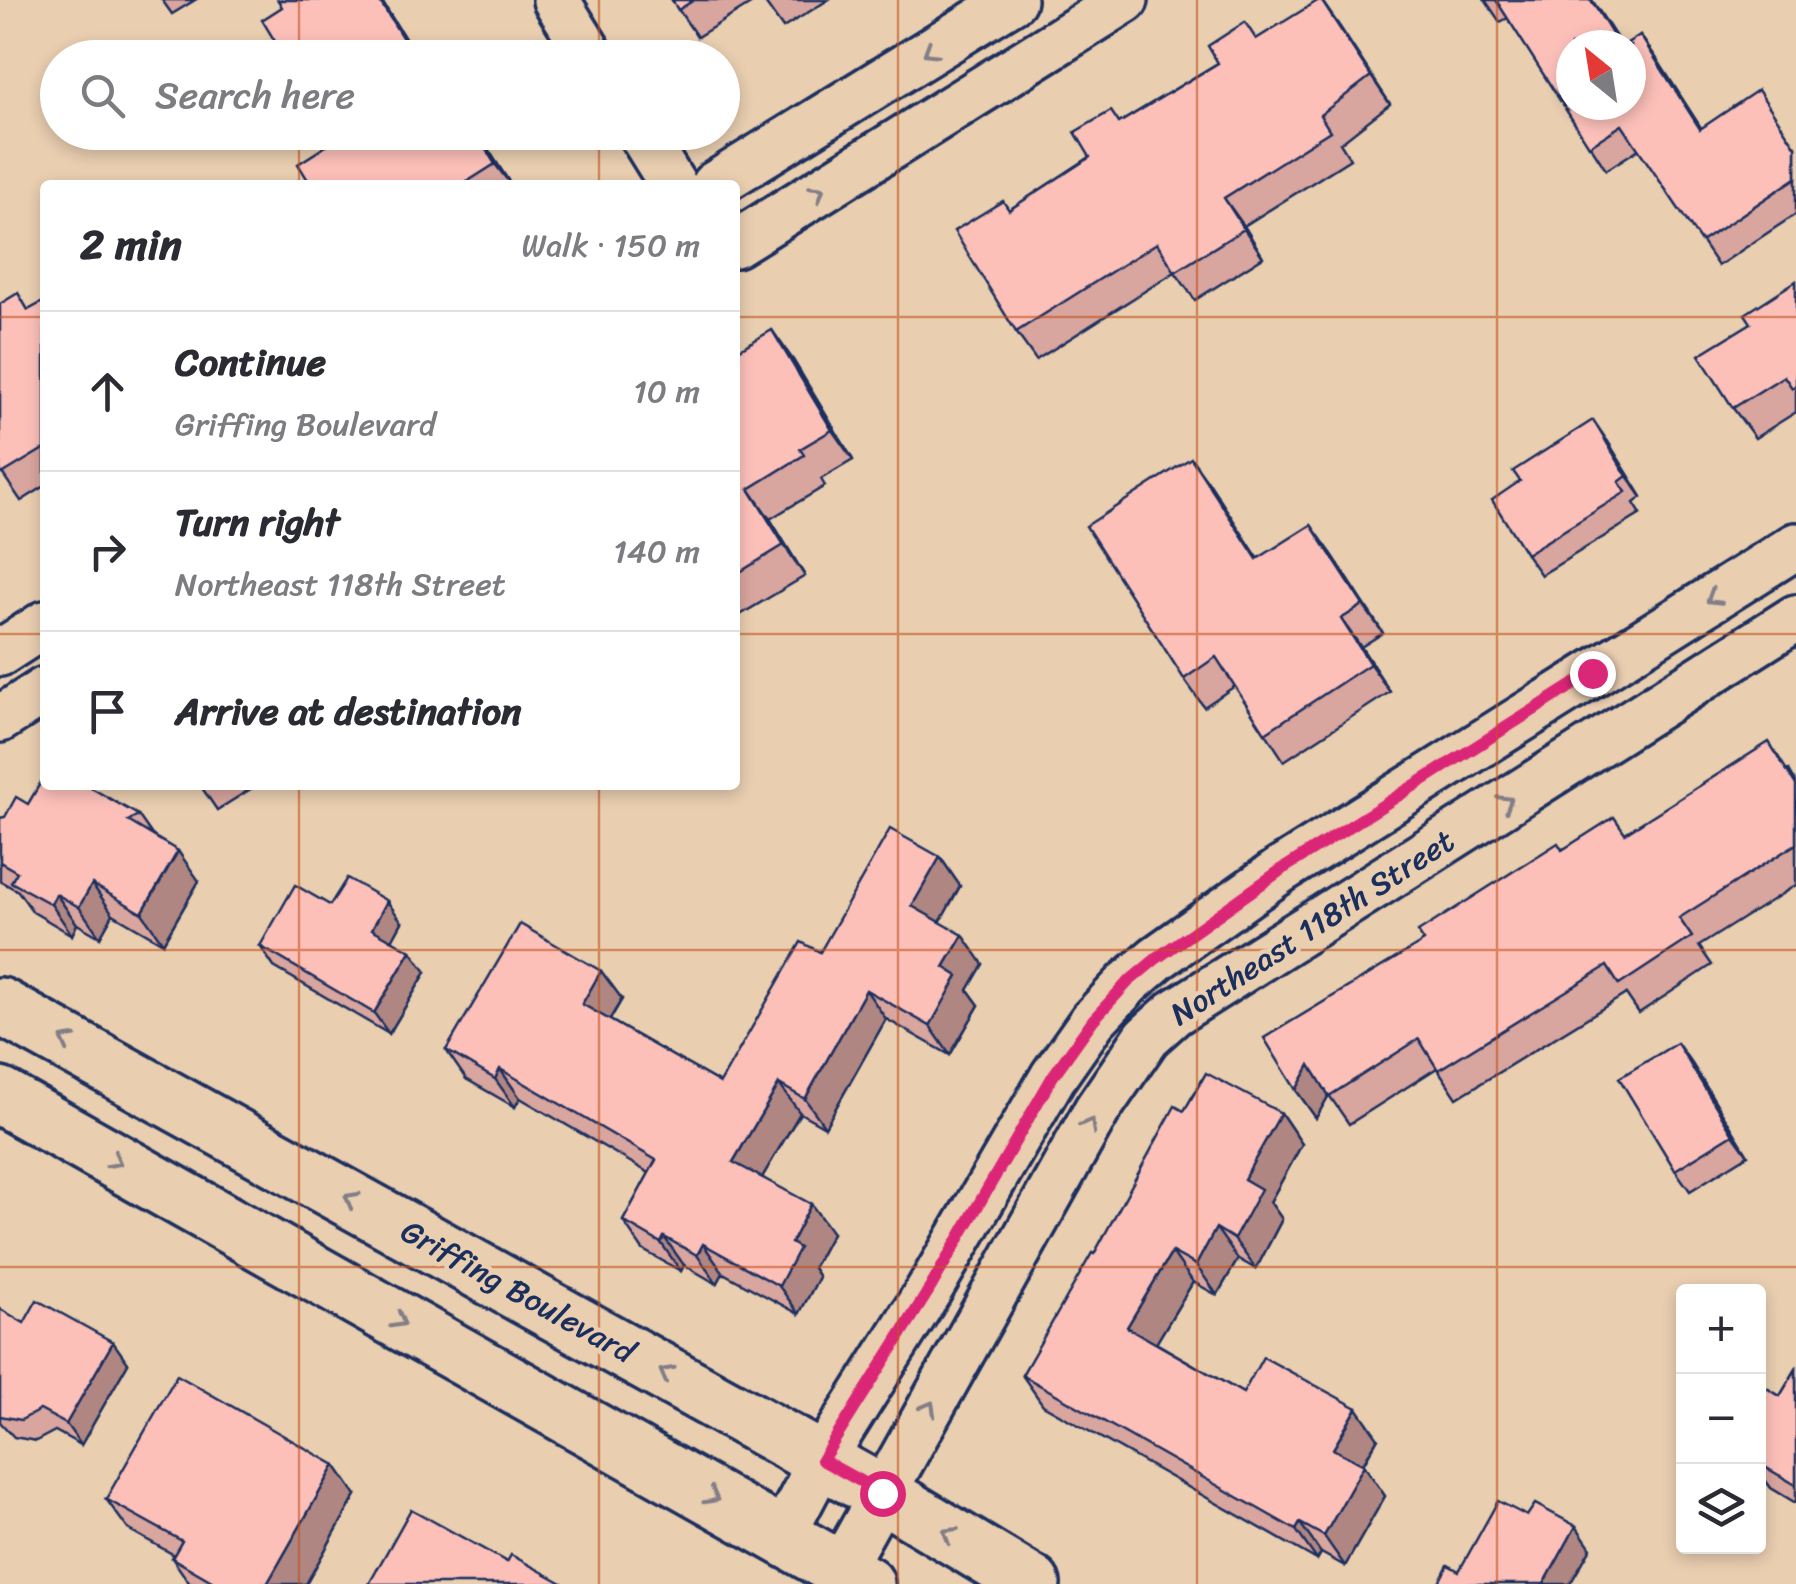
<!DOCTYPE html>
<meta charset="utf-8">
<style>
body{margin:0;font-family:Sriracha,sans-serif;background:#f2f2f3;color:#2b2b33}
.controls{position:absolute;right:30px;bottom:30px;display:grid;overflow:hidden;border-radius:10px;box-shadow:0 5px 15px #0003}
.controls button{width:90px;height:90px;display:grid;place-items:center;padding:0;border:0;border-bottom:2px solid #e1e1e2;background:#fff;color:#2b2b33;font:50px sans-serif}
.compass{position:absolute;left:1556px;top:30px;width:90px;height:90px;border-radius:50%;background:#fff;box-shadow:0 5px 15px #0003;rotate:330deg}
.stop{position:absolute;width:30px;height:30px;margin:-22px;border:8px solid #db2777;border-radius:50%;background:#fff}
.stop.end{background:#db2777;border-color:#fff;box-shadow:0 2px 10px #0008}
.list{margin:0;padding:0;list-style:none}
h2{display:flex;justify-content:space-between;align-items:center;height:130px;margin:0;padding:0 40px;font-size:42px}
h2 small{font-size:32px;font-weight:400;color:#7c7c81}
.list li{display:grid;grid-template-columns:65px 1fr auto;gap:30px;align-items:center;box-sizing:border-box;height:160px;padding:0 40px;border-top:2px solid #e1e1e2}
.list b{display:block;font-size:38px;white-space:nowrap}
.list p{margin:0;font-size:32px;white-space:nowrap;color:#7c7c81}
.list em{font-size:32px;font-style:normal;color:#7c7c81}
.icon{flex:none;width:55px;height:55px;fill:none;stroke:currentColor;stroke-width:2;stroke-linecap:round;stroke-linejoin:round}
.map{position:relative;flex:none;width:1796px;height:1584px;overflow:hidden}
.search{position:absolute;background:#fff;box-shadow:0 5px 15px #0003;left:40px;top:40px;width:700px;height:110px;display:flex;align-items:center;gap:25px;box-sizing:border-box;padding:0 35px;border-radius:55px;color:#7c7c81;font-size:38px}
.panel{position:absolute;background:#fff;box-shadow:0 5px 15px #0003;left:40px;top:180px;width:700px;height:610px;border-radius:10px}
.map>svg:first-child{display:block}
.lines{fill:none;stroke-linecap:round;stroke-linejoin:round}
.minor-casing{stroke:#1b2f5e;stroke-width:52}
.tertiary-casing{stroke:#1b2f5e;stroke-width:62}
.minor{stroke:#e9ceb0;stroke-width:45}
.tertiary{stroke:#e9ceb0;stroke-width:55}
.wall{fill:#d9a59f;stroke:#1b2f5e;stroke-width:2.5}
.shaded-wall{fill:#b08682;stroke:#1b2f5e;stroke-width:2.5}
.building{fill:#fcc0b9;stroke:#1b2f5e;stroke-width:2.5}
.oneway{stroke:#827e87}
.route{stroke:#db2777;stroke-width:12}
.grid{fill:none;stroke:#bf511c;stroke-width:2.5;stroke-opacity:0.55}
.labels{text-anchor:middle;stroke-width:9;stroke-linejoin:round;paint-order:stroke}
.street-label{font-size:32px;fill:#1b2f5e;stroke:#e9ceb0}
</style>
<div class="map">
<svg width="1796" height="1584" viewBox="0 0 1796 1584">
<rect width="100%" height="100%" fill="#e9ceb0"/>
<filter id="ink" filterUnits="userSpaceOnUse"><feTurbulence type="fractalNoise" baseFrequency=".01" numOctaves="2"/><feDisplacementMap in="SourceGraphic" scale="20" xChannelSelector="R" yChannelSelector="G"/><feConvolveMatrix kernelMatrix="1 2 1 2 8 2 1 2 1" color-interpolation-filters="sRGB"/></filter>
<g filter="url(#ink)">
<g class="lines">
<!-- minor casing -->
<g class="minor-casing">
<g id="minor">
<path d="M556,0L592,58"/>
<path d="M640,132L673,185"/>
<path d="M714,185L1013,0"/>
<path d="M735,244L1125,0"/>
<path d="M0,653L45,624"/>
<path d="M0,719L45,690"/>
<path d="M782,1536L822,1460L929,1290L1053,1077L1093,1020L1128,983L1157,958L1281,870L1796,546"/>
<path d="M840,1570L1097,1110L1147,1037L1174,1013L1796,618"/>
</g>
</g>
<!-- tertiary casing -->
<g class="tertiary-casing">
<g id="tertiary">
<path d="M0,1006L881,1493L1032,1584"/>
<path d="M0,1096L866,1584"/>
</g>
</g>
<!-- minor -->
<use href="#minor" class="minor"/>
<!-- tertiary -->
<use href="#tertiary" class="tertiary"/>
</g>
<!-- wall -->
<g class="wall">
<path d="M162,0H195L172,14Z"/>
<path d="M278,0H381L417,58H285L282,7Z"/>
<path d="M672,0H757L697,37Z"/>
<path d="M763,0H828L783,28Z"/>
<path d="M1321,0L1390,104L1340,143L1350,159L1244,226L1263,257L1195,300L1175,272L1036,360L1016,332L1009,210L1090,157L1119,123Z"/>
<path d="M1485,0H1592L1621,45H1571V105L1640,35L1701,128L1796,146V214L1718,266L1639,149L1606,170L1508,18L1500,22Z"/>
<path d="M348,132H477L511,185H311Z"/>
<path d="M1796,281V412L1755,438L1733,408Z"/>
<path d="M45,301V486L21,501L0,470L29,310Z"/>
<path d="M735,352L793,360L853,460L821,479L825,486L770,519L805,576L735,618Z"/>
<path d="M1608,442L1642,497L1634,503L1641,514L1541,575L1526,554Z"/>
<path d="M1211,486L1258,559L1331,553L1383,633L1361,647L1390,692L1284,761L1235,686L1204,707L1184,679Z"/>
<path d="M1789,770L1796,782V885L1699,946L1712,965L1639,1013L1626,994L1457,1098L1437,1068L1349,1124L1329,1095L1316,1118L1296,1090L1424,941L1562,849L1625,833Z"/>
<path d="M200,785H257L217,810Z"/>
<path d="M28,804L138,815L152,835L199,881L163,943L113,914L100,937L77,924L72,935L33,912L18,891L0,881V818L5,817Z"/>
<path d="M940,857L960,886L940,922L983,964L968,990L979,1005L950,1055L886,1019L825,1127L800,1113L762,1177L832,1233L813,1268L819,1277L799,1314L723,1273L717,1284L684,1265L681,1271L643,1250L623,1221L649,1173L520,1098L515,1107L466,1079L446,1050L601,971L622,999L610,1020L720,1083L820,952Z"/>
<path d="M330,905L402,922L392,940L426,972L389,1034L274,967L260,946Z"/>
<path d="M1692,1064L1748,1155L1690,1191L1675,1170Z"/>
<path d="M1184,1111L1281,1113L1302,1144L1270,1202L1282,1219L1256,1269L1238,1259L1217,1295L1193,1282L1156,1343L1243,1393L1378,1438L1363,1465L1385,1496L1345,1566L1321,1553L1317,1560L1043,1405L1022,1375L1094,1254Z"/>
<path d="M0,1309L24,1323L128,1363L81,1445L55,1431L36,1441L14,1437L0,1422Z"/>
<path d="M1796,1369V1503L1771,1488L1758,1470V1383L1780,1396Z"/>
<path d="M356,1495L306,1584H190L172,1558L174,1555L128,1529L106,1499Z"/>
</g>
<!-- shaded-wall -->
<g class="shaded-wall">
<path d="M379,0H381L417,58H415Z"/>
<path d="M1321,0L1340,27L1390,104L1371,76Z"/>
<path d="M1591,0H1592L1621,45H1619Z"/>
<path d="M1640,35L1657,59L1717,153L1700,129Z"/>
<path d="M475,132H477L511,185L495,164Z"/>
<path d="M1224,198L1244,226L1263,257L1244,229Z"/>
<path d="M772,330L793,360L853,460L832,430Z"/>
<path d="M1593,420L1608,442L1642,497L1627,476Z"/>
<path d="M1191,458L1211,486L1277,587L1257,559Z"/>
<path d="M749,489L770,519L805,576L784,545Z"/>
<path d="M1311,525L1331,553L1383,633L1363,605Z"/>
<path d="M1341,619L1361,647L1390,692L1370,664Z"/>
<path d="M178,851L199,881L163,943L142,913Z"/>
<path d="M940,857L960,886L933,935L912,906Z"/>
<path d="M92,884L113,914L100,937L79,907Z"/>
<path d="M56,894L77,924L72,935L51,904Z"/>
<path d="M387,901L402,922L387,950L372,929Z"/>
<path d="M963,935L983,964L968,990L979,1005L950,1055L930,1026L944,967Z"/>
<path d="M411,951L426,972L389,1034L374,1013Z"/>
<path d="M601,971L622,999L602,1032L582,1004Z"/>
<path d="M866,990L886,1019L825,1127L805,1099Z"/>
<path d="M1677,1043L1692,1064L1748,1155L1733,1134Z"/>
<path d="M1310,1065L1330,1093L1316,1118L1296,1090Z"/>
<path d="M500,1069L520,1098L515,1107L495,1079Z"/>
<path d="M779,1084L800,1113L754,1191L733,1162Z"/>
<path d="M1281,1113L1302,1144L1270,1202L1282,1219L1256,1269L1234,1239L1244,1179Z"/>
<path d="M811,1204L832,1233L813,1268L819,1277L799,1314L779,1286L791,1243Z"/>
<path d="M1216,1228L1238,1259L1217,1295L1196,1265Z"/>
<path d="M664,1237L684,1265L681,1271L661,1243Z"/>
<path d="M703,1244L723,1273L717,1284L697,1255Z"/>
<path d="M1172,1252L1193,1282L1148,1357L1127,1327Z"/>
<path d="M113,1342L128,1363L81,1445L66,1424Z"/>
<path d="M1357,1408L1378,1438L1354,1479L1333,1449Z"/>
<path d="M335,1465L356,1495L306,1584H267Z"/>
<path d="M1364,1465L1385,1496L1345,1566L1324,1536Z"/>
<path d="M1300,1523L1321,1553L1317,1560L1296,1530Z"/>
<path d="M1576,1526L1591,1548L1570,1584H1544Z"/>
</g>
<!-- building -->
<g class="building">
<path d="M278,0H379L415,58H315L310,50L298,58H285L262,20L282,7Z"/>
<path d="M672,0H694L678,10Z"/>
<path d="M1319,0H1321L1371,76L1320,115L1330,131L1224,198L1244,229L1175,272L1157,243L1016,332L954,231L1003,201L1009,210L1090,157L1075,132L1111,111L1119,123L1218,63L1208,46L1245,22L1256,39Z"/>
<path d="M1496,0H1591L1619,45H1571V105H1631V45H1624L1640,35L1700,129L1758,90L1796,147V178L1701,242L1622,125L1589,146Z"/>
<path d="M348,132H475L495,164L462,185H311L298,164Z"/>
<path d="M1796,281V385L1792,388L1784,376L1733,408L1699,355L1751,323L1745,314Z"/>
<path d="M18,293L28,310L45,301V448L2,474L0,470V304Z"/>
<path d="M772,330L832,430L800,449L804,455L749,489L784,545L735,575V352Z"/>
<path d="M1593,420L1627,476L1619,482L1626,492L1526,554L1492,500L1520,481L1513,471Z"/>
<path d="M1191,458L1257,559L1311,525L1363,605L1341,619L1370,664L1265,733L1216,657L1184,679L1086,526Z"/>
<path d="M1769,742L1796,785V844L1679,918L1692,937L1619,985L1607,966L1438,1070L1419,1039L1329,1096L1310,1065L1296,1090L1264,1038L1424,941L1418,932L1558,843L1562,850L1614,817L1625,833Z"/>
<path d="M45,775V785H86L138,815L128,821L178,851L142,913L92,884L79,907L56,894L51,904L11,882L17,872L0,862V818L5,817L16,797L28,804Z"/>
<path d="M890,829L940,857L912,906L963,935L944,967L958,976L930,1026L866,990L805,1099L779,1084L733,1162L811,1204L791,1243L799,1248L779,1286L703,1244L697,1255L664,1237L661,1243L623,1221L656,1160L500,1069L495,1079L446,1050L520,924L601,971L582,1004L720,1083L801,942L820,952Z"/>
<path d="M347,878L387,901L372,929L411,951L374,1013L260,946L295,885L330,905Z"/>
<path d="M1677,1043L1733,1134L1675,1170L1619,1078Z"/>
<path d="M1206,1073L1281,1113L1244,1179L1261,1189L1234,1239L1216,1228L1196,1265L1172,1252L1127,1327L1243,1393L1263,1357L1357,1408L1333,1449L1364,1465L1324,1536L1300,1523L1296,1530L1022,1375L1092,1253L1094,1254L1175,1106L1184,1111Z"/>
<path d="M37,1300L113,1342L66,1424L40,1410L21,1420L0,1416V1309L24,1323Z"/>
<path d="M1796,1369V1485L1758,1463V1383L1780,1396Z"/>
<path d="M177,1375L335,1465L267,1584H217L172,1558L182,1541L106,1499Z"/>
<path d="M1498,1501L1527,1516L1535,1504L1576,1526L1544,1584H1438L1448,1565L1459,1571Z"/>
<path d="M411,1509L507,1562L511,1555L564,1584H369Z"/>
</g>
<!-- one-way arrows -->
<defs><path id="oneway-chevron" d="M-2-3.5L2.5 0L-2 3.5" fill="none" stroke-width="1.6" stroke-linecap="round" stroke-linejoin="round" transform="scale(2.5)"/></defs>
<g class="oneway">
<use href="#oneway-chevron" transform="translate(930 51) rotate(148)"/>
<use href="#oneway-chevron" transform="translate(818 192) rotate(-32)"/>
<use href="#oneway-chevron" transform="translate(1713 598) rotate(148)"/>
<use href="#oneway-chevron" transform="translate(1506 802) rotate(-32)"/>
<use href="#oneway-chevron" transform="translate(67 1041) rotate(-152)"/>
<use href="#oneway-chevron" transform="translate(1089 1125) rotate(-61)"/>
<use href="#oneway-chevron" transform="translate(115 1161) rotate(29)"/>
<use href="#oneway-chevron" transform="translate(351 1199) rotate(-151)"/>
<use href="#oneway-chevron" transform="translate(399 1321) rotate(29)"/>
<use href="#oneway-chevron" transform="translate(666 1373) rotate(-151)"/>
<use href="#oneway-chevron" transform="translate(929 1408) rotate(-61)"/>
<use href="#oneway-chevron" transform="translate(712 1497) rotate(29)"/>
<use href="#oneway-chevron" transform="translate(949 1534) rotate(-149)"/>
</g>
</g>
<g class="lines" filter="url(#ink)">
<!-- route -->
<path class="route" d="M882,1493L822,1460L929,1290L1053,1076L1093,1020L1128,982L1157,958L1281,870L1592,673"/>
</g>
<!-- grid -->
<path class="grid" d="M299,0V58M599,0V58M898,0V1584M1197,0V1584M1497,0V1584M299,132V185M599,132V185M0,317H45M735,317H1796M0,634H45M735,634H1796M299,785V1584M599,785V1584M0,950H1796M0,1267H1796"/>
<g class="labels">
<!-- street labels -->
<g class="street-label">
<text transform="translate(1312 927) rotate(-33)" y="11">Northeast 118th Street</text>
<text transform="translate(518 1291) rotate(29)" y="11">Griffing Boulevard</text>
</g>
</g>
</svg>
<div class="controls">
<button>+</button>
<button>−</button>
<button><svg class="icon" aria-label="layers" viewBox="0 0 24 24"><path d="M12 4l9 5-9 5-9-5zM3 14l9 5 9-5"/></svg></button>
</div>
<svg class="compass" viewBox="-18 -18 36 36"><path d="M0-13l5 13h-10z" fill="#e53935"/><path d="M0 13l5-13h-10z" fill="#7c7c81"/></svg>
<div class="stop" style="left:882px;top:1493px"></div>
<div class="stop end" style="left:1592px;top:673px"></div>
<div class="search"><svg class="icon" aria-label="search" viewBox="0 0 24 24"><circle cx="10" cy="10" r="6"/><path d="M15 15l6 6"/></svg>Search here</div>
<section class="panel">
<h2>2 min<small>Walk · 150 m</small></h2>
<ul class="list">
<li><svg class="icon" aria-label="ahead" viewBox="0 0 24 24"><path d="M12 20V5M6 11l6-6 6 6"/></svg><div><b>Continue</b><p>Griffing Boulevard</p></div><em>10 m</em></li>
<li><svg class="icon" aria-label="right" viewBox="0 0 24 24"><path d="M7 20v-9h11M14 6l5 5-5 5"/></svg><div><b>Turn right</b><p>Northeast 118th Street</p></div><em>140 m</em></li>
<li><svg class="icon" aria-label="arrive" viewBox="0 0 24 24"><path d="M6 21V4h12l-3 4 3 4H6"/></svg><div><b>Arrive at destination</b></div></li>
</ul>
</section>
</div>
